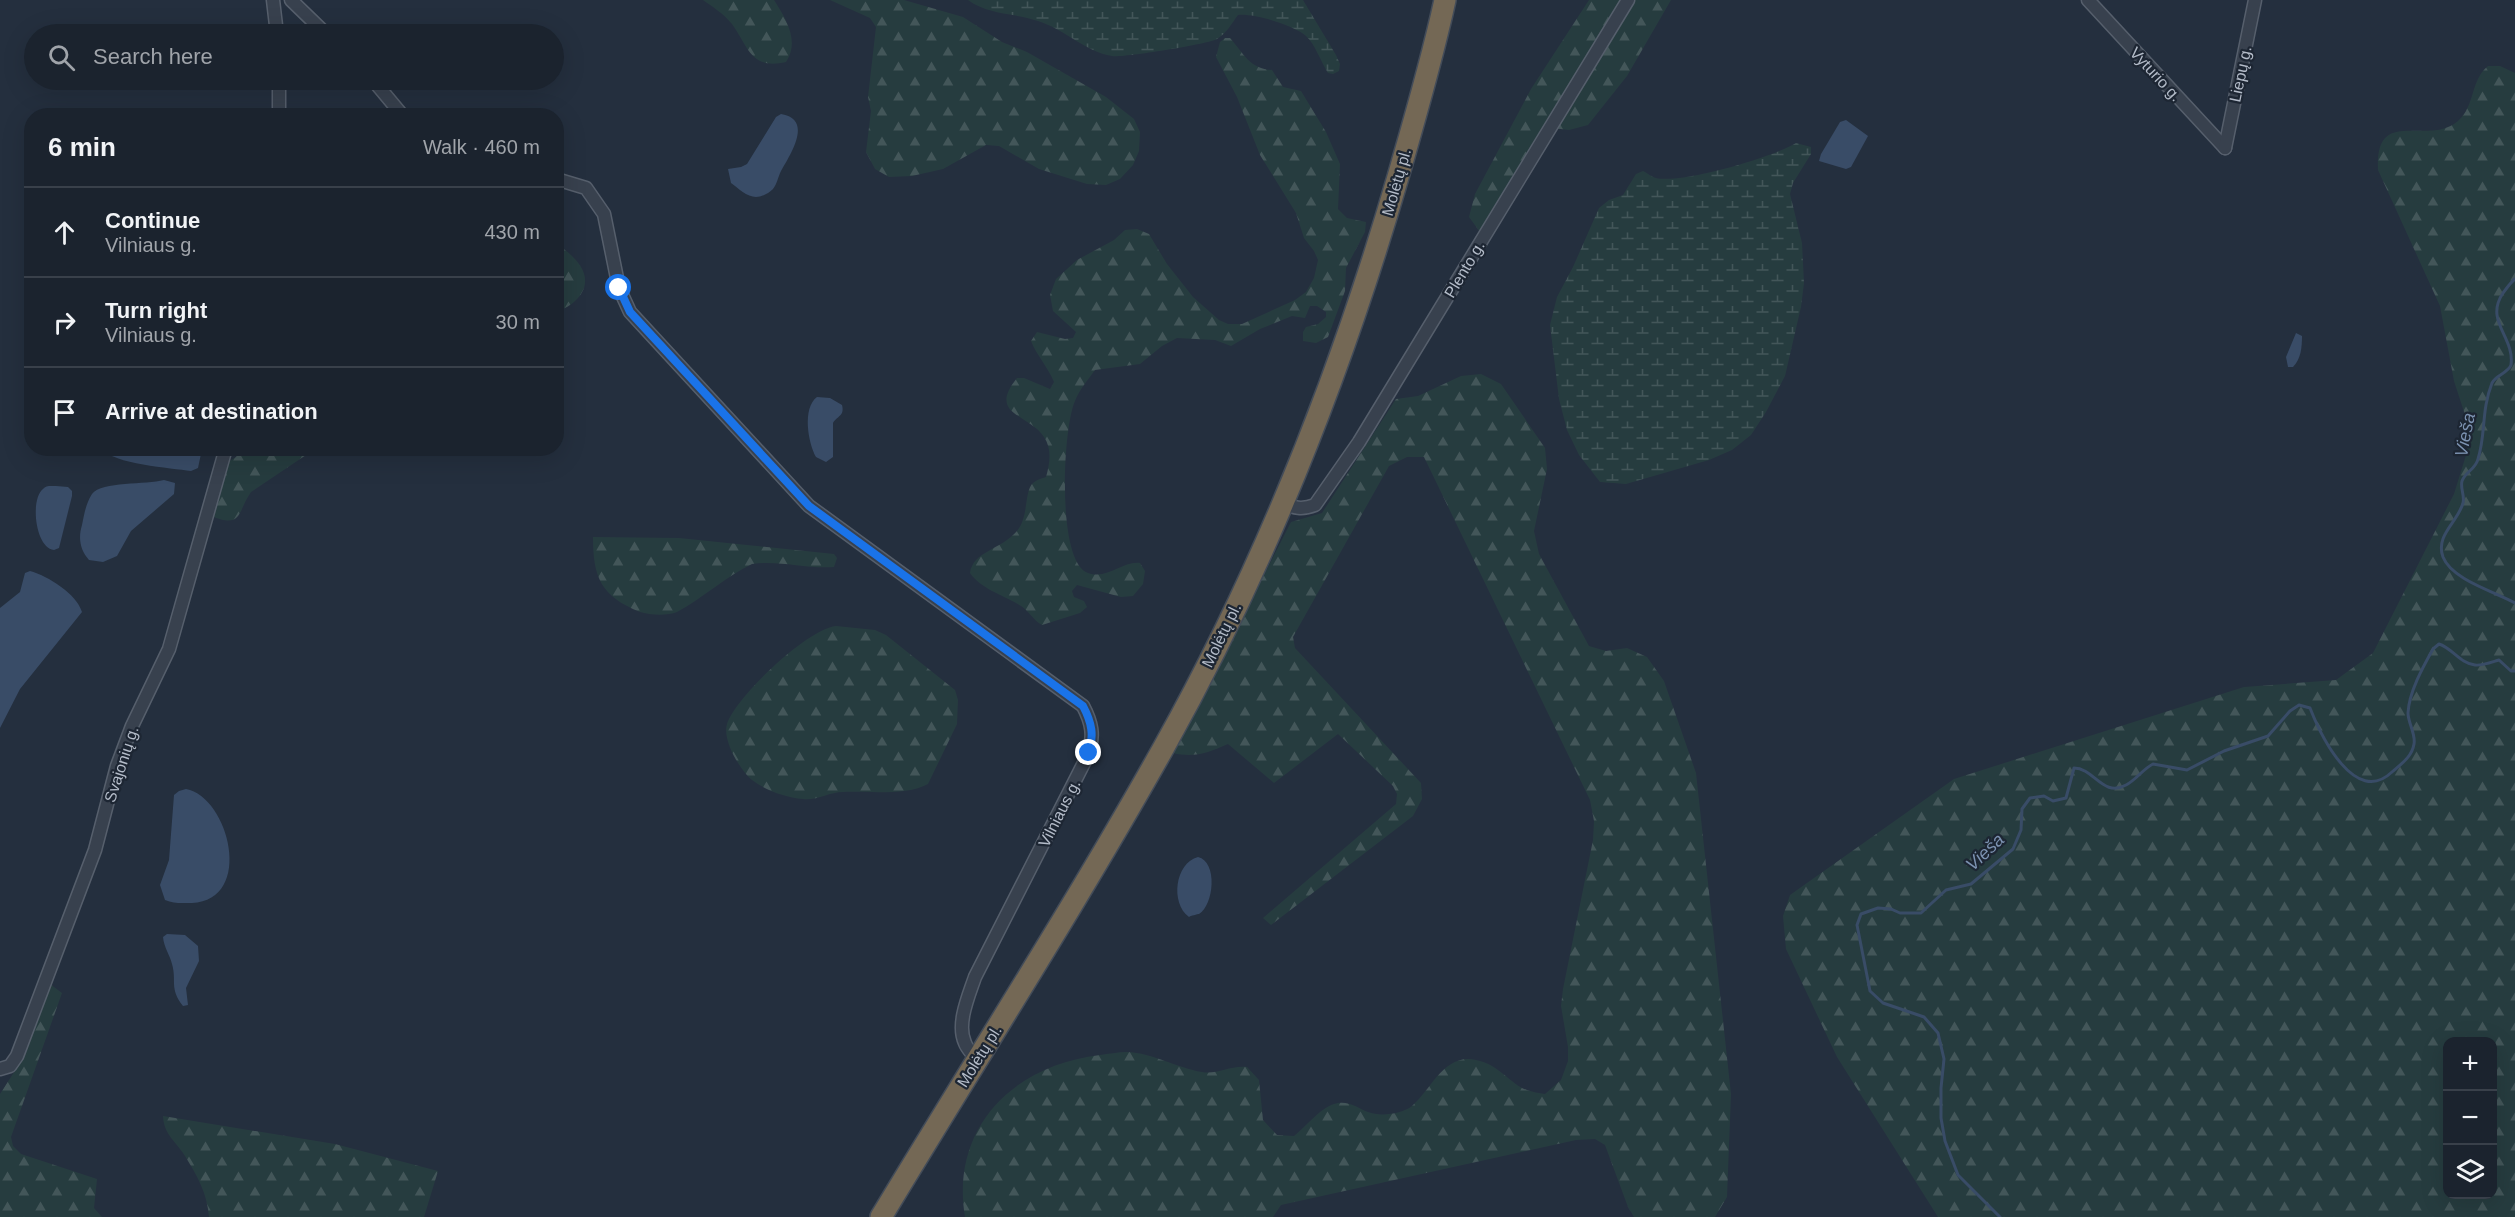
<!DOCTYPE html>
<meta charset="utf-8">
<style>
body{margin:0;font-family:Helvetica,sans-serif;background:#242b36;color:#f1f3f6}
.controls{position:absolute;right:18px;bottom:18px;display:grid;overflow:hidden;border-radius:12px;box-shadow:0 6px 24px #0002}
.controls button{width:54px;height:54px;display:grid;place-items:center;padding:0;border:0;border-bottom:2px solid #39404a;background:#1b232e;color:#f1f3f6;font:30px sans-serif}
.stop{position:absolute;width:18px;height:18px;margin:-14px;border:4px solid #1a73e8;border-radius:50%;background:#fff}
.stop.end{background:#1a73e8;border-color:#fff;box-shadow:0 2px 6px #0008}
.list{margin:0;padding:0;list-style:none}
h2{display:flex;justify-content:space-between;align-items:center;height:78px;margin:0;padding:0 24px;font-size:26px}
h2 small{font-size:20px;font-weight:400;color:#a0a4aa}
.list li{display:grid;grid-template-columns:39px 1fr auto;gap:18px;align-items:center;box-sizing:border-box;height:90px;padding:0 24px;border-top:2px solid #39404a}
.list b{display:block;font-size:22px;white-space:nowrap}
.list p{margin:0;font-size:20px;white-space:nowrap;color:#a0a4aa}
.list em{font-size:20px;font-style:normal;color:#a0a4aa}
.icon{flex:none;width:33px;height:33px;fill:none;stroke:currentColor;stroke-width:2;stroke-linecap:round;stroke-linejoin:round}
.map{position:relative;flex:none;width:2515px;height:1217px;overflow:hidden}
.search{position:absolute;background:#1b232e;box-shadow:0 6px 24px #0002;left:24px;top:24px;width:540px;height:66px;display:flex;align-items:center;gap:15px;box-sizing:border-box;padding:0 21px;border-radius:33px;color:#a0a4aa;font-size:22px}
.panel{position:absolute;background:#1b232e;box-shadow:0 6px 24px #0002;left:24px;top:108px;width:540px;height:348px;border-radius:24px}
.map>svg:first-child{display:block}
.forest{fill:url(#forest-firs);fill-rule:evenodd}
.wetland{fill:url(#wetland-marsh)}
.water{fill:#394c67}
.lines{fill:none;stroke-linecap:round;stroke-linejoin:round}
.stream{stroke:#394c67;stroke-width:3}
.street-casing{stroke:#565f6c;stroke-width:15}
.highway-casing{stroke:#434c59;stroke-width:24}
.street{stroke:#38414e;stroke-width:12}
.highway{stroke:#746855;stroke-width:21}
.route{stroke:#1a73e8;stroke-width:8}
.labels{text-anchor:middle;stroke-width:4.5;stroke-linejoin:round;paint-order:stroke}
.street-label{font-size:16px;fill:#b4bcc9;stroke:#1d2633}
.water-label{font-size:18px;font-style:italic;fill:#7c92b1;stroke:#1d2633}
</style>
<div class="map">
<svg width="2515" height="1217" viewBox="0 0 2515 1217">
<defs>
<pattern id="forest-firs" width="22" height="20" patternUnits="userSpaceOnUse" patternTransform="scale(1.5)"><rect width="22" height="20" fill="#263c3f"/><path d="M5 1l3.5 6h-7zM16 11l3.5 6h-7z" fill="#435659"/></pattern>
<pattern id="wetland-marsh" width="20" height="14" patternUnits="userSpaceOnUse" patternTransform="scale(1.5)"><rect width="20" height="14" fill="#263c3f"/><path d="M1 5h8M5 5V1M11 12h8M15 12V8" fill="none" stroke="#435659"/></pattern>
</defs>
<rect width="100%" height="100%" fill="#242f3e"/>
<!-- forest -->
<g class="forest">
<path d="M703,0H774C786,19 800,41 786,62C751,70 749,48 732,24C724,14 713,7 703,0Z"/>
<path d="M830,0H904L963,17L1002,42L1027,52L1106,97L1134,119L1140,132L1139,151L1133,165L1120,179L1106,185L1087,184L1039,169L999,146L986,145L943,169L912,176L889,177L875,169L866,152L871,111L868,97L876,27L870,18Z"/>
<path d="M1589,0H1671L1627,76L1588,125L1569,130L1544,127L1480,232L1469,217L1475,194L1531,89Z"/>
<path d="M1225,38H1230C1244,54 1250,69 1272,70L1283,87L1301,91L1326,132L1340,164L1338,209L1347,218L1366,222L1365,232L1346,268L1345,291L1328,337L1316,343L1303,341V332L1306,327L1318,324L1326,317V312L1317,306H1310L1305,318L1292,316L1260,329L1231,346L1215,340L1177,338L1162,346L1140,364L1095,370C1088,380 1079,390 1075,401C1063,427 1056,562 1088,573C1108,580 1122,561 1140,563L1145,571L1143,584L1133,596L1121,597L1077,585L1072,591L1074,597L1084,601L1087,607L1080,613L1042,625C1033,620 1029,611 1021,606C1004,595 982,590 970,573C973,551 1001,550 1017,531C1029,517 1024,491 1033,483C1036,480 1043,478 1046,477C1050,463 1052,449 1044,437C1029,414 987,415 1017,378H1024L1050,389L1054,382C1048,367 1037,356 1031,341L1037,332L1065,339L1073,338L1076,332L1053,311L1050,295L1056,279L1077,260L1114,240L1125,230L1137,229L1149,234L1167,264L1193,297L1219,320L1228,324H1242L1295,300L1306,292L1314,278L1318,260L1314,251L1304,238L1296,213L1260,155L1237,97L1216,57L1220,42Z"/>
<path d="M2488,66H2500L2515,73V1217H1938L1837,1057L1786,949L1783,916L1790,895L1954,779L2244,687L2336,680L2373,653L2454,494L2467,452V421L2454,381L2440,306L2378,170C2375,107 2423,144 2454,124C2476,110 2469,81 2488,66ZM2448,1042H2492V1194H2448Z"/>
<path d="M557,244C576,257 597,277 577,299C570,306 566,308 557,311Z"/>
<path d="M1481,374L1501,384L1545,448L1547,469L1534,531L1539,554L1589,646L1606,651L1627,648L1647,657L1664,681L1696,773L1731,1094L1727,1197L1715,1217H1634L1628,1207L1605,1145L1595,1139L1576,1140L1281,1205L1273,1217H965C950,1127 1014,1065 1100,1055C1108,1054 1118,1052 1127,1052C1153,1053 1177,1068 1202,1072C1216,1075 1231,1065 1247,1067L1259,1080L1263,1120L1277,1135L1294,1136C1307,1126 1321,1106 1338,1103C1349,1101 1358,1108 1368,1112C1380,1117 1402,1114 1412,1106C1432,1089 1444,1053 1476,1060C1499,1064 1511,1085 1527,1090C1532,1092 1539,1093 1545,1094L1561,1080L1568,1061V1047L1561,1006L1563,989L1593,840L1594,821L1590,800L1424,457H1407L1389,466L1293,637L1295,648L1421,783L1422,799L1413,816L1271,925L1263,918L1396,804L1397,794L1393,786L1338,734L1274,783L1228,744C1208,753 1194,758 1173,753L1291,522L1322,513L1396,399L1418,396L1461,376Z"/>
<path d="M241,449H315L251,492C237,512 243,529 211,516L226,463L236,457Z"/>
<path d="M593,537L679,538L834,554L837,558L834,567C806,569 779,560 752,564C725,577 703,598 677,612C667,616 650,615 640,612C601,596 593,578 593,537Z"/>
<path d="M836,626L875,630L886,635L955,690L958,700L957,724L928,784C907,796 867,791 843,792C829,792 816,801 803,799C785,797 767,791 752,780C740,770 722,740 727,724C736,697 807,629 836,626Z"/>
<path d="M50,984L62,993L11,1137L13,1146L21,1154L97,1179L94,1208L102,1217H0V1094L18,1066Z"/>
<path d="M163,1116L335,1144L438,1171L424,1217H209C207,1193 198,1177 185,1156C175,1140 164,1135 163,1116Z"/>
</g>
<!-- wetland -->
<g class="wetland">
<path d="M968,0H1303L1336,55L1340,64L1339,71L1333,74L1328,73C1321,62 1315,44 1306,36C1294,25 1253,13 1238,15C1232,23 1226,34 1217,39C1209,44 1122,58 1112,56C1086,52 1064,29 1038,21C1015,13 988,15 968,0Z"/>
<path d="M1796,143L1811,147V154L1793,183L1790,194L1802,243L1804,283L1801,307L1785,376L1766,412L1751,435L1732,450L1709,460L1626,484L1600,482L1579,455L1567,430L1559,399L1550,325L1557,297L1573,267L1599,208L1609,200L1623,195L1636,174L1643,171C1647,173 1652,177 1656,178C1682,184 1773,157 1796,143Z"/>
</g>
<!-- water -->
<g class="water">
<path d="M781,114C814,119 790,155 781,171C778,177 777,184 773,189C769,193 762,197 756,197C747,197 738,188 731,183L728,169L741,167L747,164L776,117Z"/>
<path d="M1846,120L1868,136L1851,167L1846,169L1819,161L1821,154L1840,122Z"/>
<path d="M2296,333L2302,336C2302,347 2301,359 2293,367H2288L2286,357Z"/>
<path d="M817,397L830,398L842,405C845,416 837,416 833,423V457L826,462L816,457C808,443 802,408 817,397Z"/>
<path d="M102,449H202L198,468L191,471C171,468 113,464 102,449Z"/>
<path d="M164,480L175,483L174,494L131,531L117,556L103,562L89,560C80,550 78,538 82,525C84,515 86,503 92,494C102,481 146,485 164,480Z"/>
<path d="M56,486L68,487L72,491V496L59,548L54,550C35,548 30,499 43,489C46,485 51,486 56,486Z"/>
<path d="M30,571C48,576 77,594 82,612L20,689L0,728V608L20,592L25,573Z"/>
<path d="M186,789C229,797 255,900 192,903C182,903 174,904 165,900L160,885L169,860L174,795L179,791Z"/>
<path d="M1198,857C1218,862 1214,905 1199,914C1198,914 1190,916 1189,917C1170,903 1175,863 1198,857Z"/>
<path d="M167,934L185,935L198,946L199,961L186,988L188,1005L183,1006C169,988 177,981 172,964C170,955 164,948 163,937Z"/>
</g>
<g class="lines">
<!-- stream -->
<g class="stream">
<path d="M2515,279C2510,283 2507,288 2503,293C2484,321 2515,337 2511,365C2508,373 2496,375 2492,383C2481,411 2486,434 2478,459C2476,469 2465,472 2462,481C2460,488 2465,496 2463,503C2458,522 2435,535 2443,557C2452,580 2496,592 2515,603"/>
<path d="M2000,1217L1958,1175L1945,1141L1941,1118V1088L1944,1059L1938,1033L1924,1017L1883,1003L1870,991L1857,925L1861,914L1878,908L1891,909L1900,913H1921L1946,890L1971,884L2013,849L2021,830L2022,809L2030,798L2044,796L2053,801L2066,798L2074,768C2094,768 2103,798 2126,785C2136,780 2143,769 2153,764L2187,770L2224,751L2268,736L2290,711L2299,705L2310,708C2321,736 2355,807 2392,772C2401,764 2412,757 2414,744C2416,734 2408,723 2408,713C2409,692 2423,667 2433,649L2439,644C2452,648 2461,664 2475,665C2482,666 2492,662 2499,660L2511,671H2515"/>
</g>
<!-- street casing -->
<g class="street-casing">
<g id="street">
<path d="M273,0L277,34"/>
<path d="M291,0L326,34"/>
<path d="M2088,0L2225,148"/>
<path d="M373,80L403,116"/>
<path d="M279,116V80"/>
<path d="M2225,148L2255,0"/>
<path d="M556,179L586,188L604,214L619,288L630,312L809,506L1083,706C1092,723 1094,735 1089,753L975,977C969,995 956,1024 965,1043C967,1049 973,1054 976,1059"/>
<path d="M1282,503C1294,508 1302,510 1315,505L1359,442L1628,0"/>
<path d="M0,1069L10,1066L17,1056L95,850L117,766L132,726L169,649L226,448"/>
</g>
</g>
<!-- highway casing -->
<g class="highway-casing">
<path id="highway" d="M881,1217C975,1061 1075,906 1164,747C1264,568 1341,373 1398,177C1415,118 1432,60 1445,0"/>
</g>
<!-- street -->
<use href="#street" class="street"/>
<!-- highway -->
<use href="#highway" class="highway"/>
</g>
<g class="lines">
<!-- route -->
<path class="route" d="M619,288L630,312L809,506L1083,706C1092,723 1094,735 1089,753"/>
</g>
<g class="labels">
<!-- street labels -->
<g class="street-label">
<text transform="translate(2156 74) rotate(47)" y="6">Vyturio g.</text>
<text transform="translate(2240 74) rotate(-78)" y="6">Liepų g.</text>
<text transform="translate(1396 182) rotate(-74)" y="6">Molėtų pl.</text>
<text transform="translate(1464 269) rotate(-59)" y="6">Plento g.</text>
<text transform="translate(1221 635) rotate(-64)" y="6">Molėtų pl.</text>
<text transform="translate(121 764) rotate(-72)" y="6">Svajonių g.</text>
<text transform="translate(1059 813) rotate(-63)" y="6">Vilniaus g.</text>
<text transform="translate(979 1056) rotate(-58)" y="6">Molėtų pl.</text>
</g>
<!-- water labels -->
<g class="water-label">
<text transform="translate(2465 435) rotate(-79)" y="6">Vieša</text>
<text transform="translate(1985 852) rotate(-43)" y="6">Vieša</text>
</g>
</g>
</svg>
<div class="controls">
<button>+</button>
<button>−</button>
<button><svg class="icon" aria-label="layers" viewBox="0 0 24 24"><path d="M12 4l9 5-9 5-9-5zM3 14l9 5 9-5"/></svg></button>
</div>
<div class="stop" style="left:619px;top:288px"></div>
<div class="stop end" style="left:1089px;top:753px"></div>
<div class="search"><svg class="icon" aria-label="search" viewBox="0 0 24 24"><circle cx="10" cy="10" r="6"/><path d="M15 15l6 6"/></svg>Search here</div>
<section class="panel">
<h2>6 min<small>Walk · 460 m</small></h2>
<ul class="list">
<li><svg class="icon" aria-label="ahead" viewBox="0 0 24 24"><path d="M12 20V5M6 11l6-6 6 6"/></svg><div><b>Continue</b><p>Vilniaus g.</p></div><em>430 m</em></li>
<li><svg class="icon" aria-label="right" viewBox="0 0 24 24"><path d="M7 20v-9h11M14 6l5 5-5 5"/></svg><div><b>Turn right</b><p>Vilniaus g.</p></div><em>30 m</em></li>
<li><svg class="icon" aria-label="arrive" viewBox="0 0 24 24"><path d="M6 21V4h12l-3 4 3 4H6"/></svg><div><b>Arrive at destination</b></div></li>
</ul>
</section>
</div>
